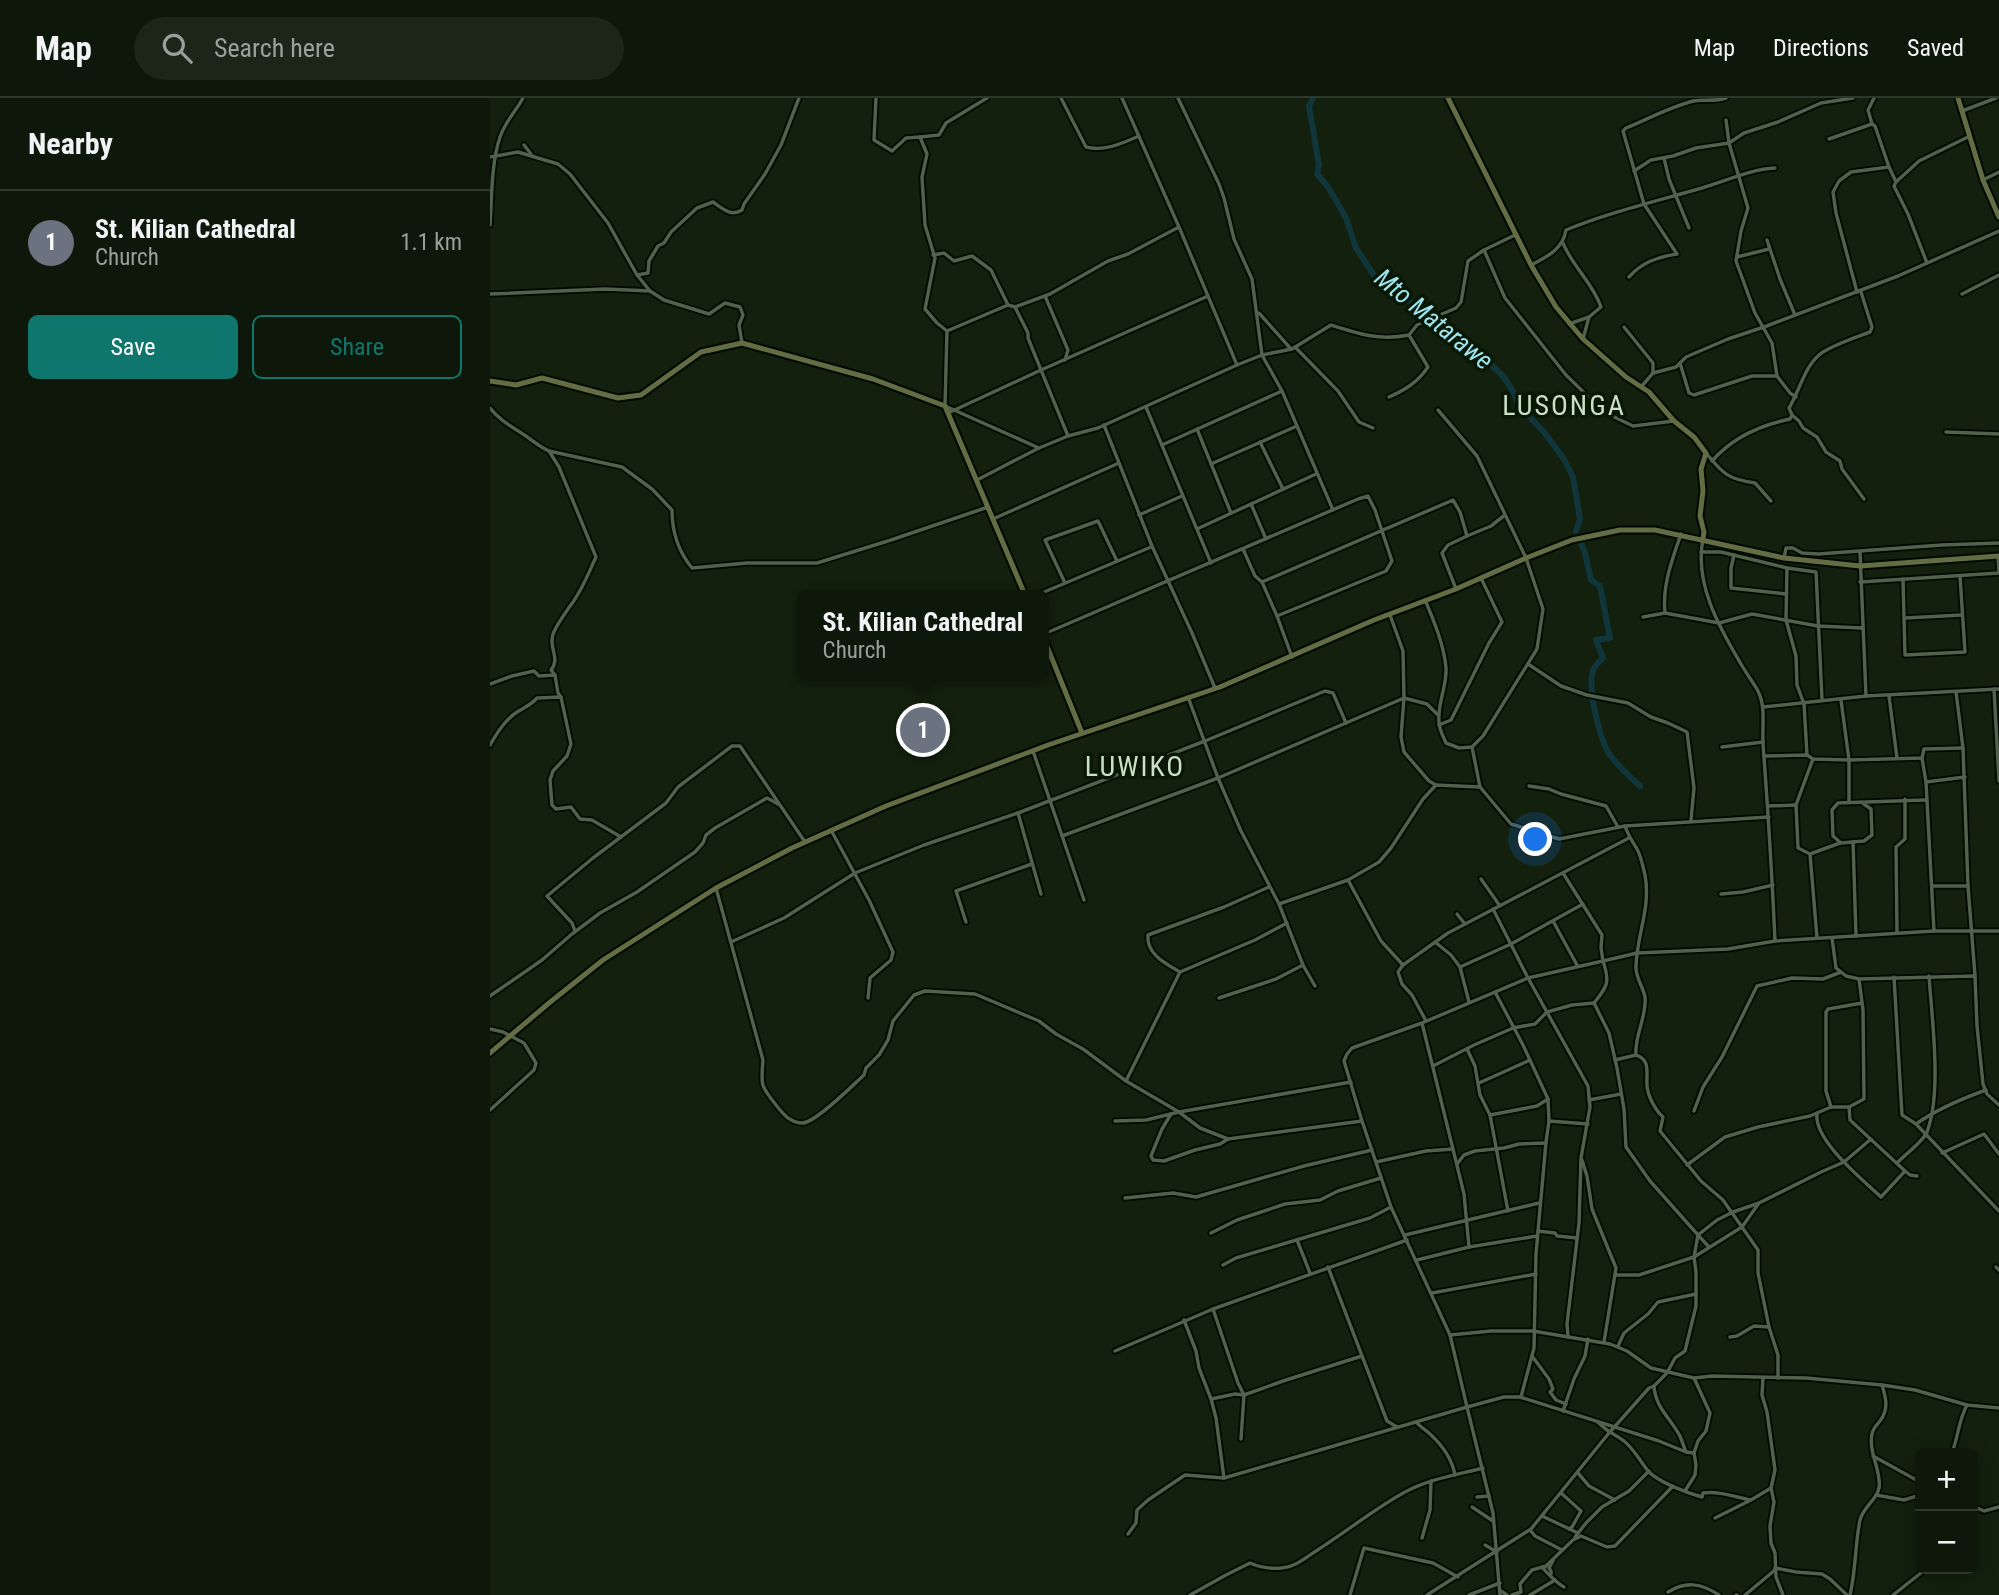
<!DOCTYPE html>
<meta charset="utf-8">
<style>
body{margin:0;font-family:"Roboto Condensed",sans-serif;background:#1c2518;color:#f1f3f6}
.controls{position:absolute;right:21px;bottom:21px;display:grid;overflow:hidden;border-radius:10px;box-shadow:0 4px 18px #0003}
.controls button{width:63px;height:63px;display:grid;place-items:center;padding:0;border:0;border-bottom:2px solid #2e372b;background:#0e180a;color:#f1f3f6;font:35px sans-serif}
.you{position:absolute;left:1046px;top:742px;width:24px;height:24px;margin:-18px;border:5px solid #fff;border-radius:50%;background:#1a73e8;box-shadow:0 0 0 10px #1a73e833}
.badge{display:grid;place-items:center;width:46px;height:46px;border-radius:50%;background:#0f766e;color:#fff;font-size:23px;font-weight:700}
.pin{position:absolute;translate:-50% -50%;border:4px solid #fff;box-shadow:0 2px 7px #0006}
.popup{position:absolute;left:307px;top:492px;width:252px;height:91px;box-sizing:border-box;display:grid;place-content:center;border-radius:10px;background:#0e180a;filter:drop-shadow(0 2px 5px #0005);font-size:23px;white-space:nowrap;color:#9ba09c}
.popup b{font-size:26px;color:#f1f3f6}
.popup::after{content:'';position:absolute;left:50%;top:100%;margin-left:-14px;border:14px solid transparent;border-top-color:#0e180a}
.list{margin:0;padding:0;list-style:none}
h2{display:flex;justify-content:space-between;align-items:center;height:91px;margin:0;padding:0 28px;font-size:30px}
h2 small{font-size:23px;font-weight:400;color:#9ba09c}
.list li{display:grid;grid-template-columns:46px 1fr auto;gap:21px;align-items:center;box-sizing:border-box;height:105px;padding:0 28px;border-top:2px solid #2e372b}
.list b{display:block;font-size:26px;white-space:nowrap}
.list p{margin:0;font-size:23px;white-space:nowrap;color:#9ba09c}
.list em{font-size:23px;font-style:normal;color:#9ba09c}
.actions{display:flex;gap:14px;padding:21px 28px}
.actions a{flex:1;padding:16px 0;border:2px solid #0f766e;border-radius:10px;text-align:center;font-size:24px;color:#0f766e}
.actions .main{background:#0f766e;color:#fff}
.icon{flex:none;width:38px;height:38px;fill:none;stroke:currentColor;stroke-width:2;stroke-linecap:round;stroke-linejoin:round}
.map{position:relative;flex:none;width:1509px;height:1497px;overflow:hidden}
header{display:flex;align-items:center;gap:42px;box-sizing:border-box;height:98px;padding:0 35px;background:#0e180a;border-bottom:2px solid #2e372b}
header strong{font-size:33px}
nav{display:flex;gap:38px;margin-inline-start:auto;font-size:24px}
.search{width:490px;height:63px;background:#1c2518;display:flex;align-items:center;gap:18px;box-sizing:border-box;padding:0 24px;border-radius:38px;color:#9ba09c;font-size:26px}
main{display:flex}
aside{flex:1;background:#0e180a}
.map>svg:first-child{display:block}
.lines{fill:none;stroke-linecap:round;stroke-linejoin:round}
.river{stroke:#10363b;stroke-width:6}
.street-casing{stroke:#010900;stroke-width:7}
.secondary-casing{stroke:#010900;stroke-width:9}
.street{stroke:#51624c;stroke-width:3.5}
.secondary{stroke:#636c43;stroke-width:5}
.labels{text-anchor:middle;stroke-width:7;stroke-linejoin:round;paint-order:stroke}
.water-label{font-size:26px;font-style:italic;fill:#9de5f0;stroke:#091705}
.quarter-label{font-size:28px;letter-spacing:2px;fill:#cbdfc6;stroke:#091705}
</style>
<header>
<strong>Map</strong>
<div class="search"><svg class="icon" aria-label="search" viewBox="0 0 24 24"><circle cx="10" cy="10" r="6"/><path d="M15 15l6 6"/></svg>Search here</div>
<nav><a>Map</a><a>Directions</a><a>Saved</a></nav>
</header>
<main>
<aside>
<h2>Nearby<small></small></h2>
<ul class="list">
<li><span class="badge" style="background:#6b7280">1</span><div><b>St. Kilian Cathedral</b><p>Church</p></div><em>1.1 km</em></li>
</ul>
<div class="actions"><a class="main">Save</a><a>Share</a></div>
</aside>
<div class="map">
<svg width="1509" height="1497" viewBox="0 0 1509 1497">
<rect width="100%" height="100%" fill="#12200d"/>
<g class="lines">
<!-- river -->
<g class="river">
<path d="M823,0L819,8L829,67L827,76L838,89L848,106L856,120L866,150L889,185L892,186L902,195L930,209L941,219L949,228L979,246L1013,278L1024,295L1030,309L1054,334L1074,361L1083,379L1090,421L1086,433"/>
<path d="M1091,445L1095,455L1101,482L1110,488L1120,540L1106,542L1113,560C1110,563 1104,568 1103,573C1097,588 1110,643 1120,657C1128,668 1139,678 1150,688"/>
</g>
<!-- street casing -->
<g class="street-casing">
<g id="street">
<path d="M386,0L384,42L402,53L416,40L430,39L437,56L432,79L435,127L445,160L435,211L447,225L457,233L455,308L549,350"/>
<path d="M571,0L596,49C614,54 633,45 649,38"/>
<path d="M632,0L689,129L747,267"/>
<path d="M688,0L729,86L734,100L744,141L762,181L772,257L792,293L843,412"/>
<path d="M1472,13L1506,0"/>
<path d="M1236,22L1239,45L1258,110L1251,133L1246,163L1265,215L1282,245L1287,278L1300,295L1306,299"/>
<path d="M1382,26L1385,28L1399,69L1406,84L1404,88L1418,116L1437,165"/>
<path d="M430,39L449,37L456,25L497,0"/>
<path d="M1339,41L1382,26L1378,12L1384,0"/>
<path d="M34,47L41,56"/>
<path d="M0,59L28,54L68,66L80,76L118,125L147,177L160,193"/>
<path d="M1174,60L1179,81L1199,130"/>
<path d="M1144,73L1161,62L1183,58L1206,50L1239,45L1254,35L1288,24L1331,5L1363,0"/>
<path d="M1493,82L1509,74"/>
<path d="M1406,84L1429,63L1480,38"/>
<path d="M0,127C2,99 1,66 10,39C15,24 26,13 33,0"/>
<path d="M1277,142L1290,181L1305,217"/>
<path d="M1073,145C1082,168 1103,185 1111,209L1099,219L1093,241"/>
<path d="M994,152L1015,200L1076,277L1114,314L1143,328L1184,323"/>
<path d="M443,157L454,155L464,163L482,158L501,172L518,207"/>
<path d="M1247,159L1279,151"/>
<path d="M1041,167C1057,159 1073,151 1076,132C1120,114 1167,103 1212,90C1236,83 1261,71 1285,70"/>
<path d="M147,177L158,175L159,163L168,148L174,145L181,134L207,110L223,104C233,111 241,119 252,112L254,106L275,76L291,47L309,0"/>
<path d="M1139,179C1152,164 1168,159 1187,156L1154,106L1133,33L1136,30C1158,21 1180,9 1203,3C1214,1 1225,4 1236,0"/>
<path d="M1367,194L1346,115L1343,94L1349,83L1361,74L1399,69"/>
<path d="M1371,194L1382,229L1380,234C1367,239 1339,248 1329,257C1314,270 1309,294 1299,310L1302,317L1309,323L1313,330L1327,339L1336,354L1350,363L1352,371L1374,401"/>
<path d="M0,196L115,191L160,193L174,202L219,216L235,205L250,209L253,217L249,227L252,245"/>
<path d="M1472,196L1509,177"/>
<path d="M555,198L578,252L575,262"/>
<path d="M525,209L560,196L618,163L638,156L689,129"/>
<path d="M769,215L801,251"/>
<path d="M1079,226L1099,219"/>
<path d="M1134,229L1163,265V275L1151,289"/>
<path d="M457,233L518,207L525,209L538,235V240L551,272L458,315"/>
<path d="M805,249L848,293L869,324L883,330"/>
<path d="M1190,265L1199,295L1204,297L1262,278H1287"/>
<path d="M1163,275L1186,269L1196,259L1238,241L1274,229L1408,178L1509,133"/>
<path d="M899,299C915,292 928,284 938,269L919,237L927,227L966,210L971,204L978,163L994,152L1025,137"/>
<path d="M656,309L721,465"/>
<path d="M0,310C12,325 25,330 40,341C47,346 52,350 59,353L132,369L162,391L182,412C182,434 188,453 202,470L257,465H327L401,442L498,409"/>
<path d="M614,327L662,448L702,535L725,590"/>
<path d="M707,331L741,415"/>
<path d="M1456,334L1509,336"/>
<path d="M578,338L551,272L718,198"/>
<path d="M770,344L793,391"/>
<path d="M672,347L792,293"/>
<path d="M59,353L69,369L106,459C99,474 93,490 83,504C76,514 68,524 63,536C58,550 71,560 61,572L65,577"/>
<path d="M1216,355C1233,376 1238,381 1265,385L1281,403"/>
<path d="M1222,363C1242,340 1271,327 1300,321L1302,317"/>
<path d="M721,366L807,328"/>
<path d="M487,382L549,350L578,338L608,330L747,267L772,257L802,251L841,227C869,236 889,243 919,237"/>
<path d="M761,406L776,441"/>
<path d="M649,417L692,398"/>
<path d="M503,421L629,365"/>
<path d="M707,431L826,376"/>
<path d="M1213,441C1204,485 1229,529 1251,566C1256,575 1263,584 1268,593C1276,609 1272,628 1273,646C1278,712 1282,777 1285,843"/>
<path d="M753,451L765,478L772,484L787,518L802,559"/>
<path d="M1211,454H1231L1297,470L1326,474L1332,602"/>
<path d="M1370,454L1376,598"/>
<path d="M1244,457L1241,470V490L1296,496"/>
<path d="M1508,459L1509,474"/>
<path d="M1294,460L1296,450H1303L1312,455L1328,456L1452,447L1509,445"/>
<path d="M1297,470L1296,522L1306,558L1307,587L1314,606L1317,657"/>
<path d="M1413,481L1415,557L1475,554L1470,478"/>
<path d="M772,484L963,402L970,414L977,438L1001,428L1015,417"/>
<path d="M1370,484L1509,475"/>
<path d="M575,485L555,442L608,423L627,463"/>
<path d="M966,491L952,455L958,447L977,438"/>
<path d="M547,497L661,449"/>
<path d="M935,502C944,523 954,547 956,570C957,589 947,606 949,624C949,631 953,638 956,645L969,650L982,649L993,638L1047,551L1053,511L1036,460L987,358L948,312"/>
<path d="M1175,515C1172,488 1182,462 1191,436"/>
<path d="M900,517L913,553L914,600L911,639L914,654L939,683L946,687"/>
<path d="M1153,519L1175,515L1229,525L1262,516L1328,528L1372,530"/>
<path d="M1415,520L1472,517"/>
<path d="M554,536L868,401L878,398L885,412L902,463L896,473L787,518"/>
<path d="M1038,566L1071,588L1097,597L1138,605L1161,619L1178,625L1197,634L1204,690L1201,722"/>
<path d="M0,586L22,578L44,573L49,578L65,577L68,595L71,599"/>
<path d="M1504,591L1509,683"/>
<path d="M1466,594L1473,650L1478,788L1485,878L1487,928L1493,986L1497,996L1509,1007"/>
<path d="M1399,598L1407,660"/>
<path d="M698,599L728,680L751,733L789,806L813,867L825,888"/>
<path d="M1351,602L1359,662V704"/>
<path d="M1273,609L1376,598L1509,591"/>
<path d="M949,627L961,622L999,545L1012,524L991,480"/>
<path d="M0,647C7,635 15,622 27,614C35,609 41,607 47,600L71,599L81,646L77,658L63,673L60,682L62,707L66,711L81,709L90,721L102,722L131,739"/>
<path d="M982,649L990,689L1021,726L1069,741L1135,728L1279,719"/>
<path d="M1232,649L1273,644"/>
<path d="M543,653L594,802"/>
<path d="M1274,658L1317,657L1323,661L1359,662L1432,660L1434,651L1473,650"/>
<path d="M1432,660L1436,684L1444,833"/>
<path d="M1436,684L1475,679"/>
<path d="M1039,688L1059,691L1071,696L1116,708L1128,729"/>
<path d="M1371,704L1381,711L1382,737L1374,743L1351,745L1343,738L1342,712L1348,705L1435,702"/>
<path d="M1278,708L1306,707"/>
<path d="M528,715L551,796"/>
<path d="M1135,728C1138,737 1142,743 1147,751C1151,758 1153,769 1155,777C1161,810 1147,836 1146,868C1145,879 1153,888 1155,899C1157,919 1144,938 1146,957C1161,962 1156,975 1157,988C1158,998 1165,1012 1173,1019L1170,1033L1211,1083L1233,1102L1268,1152V1175L1279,1229L1288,1257V1280"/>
<path d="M341,732L379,802L403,854L401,862L380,880L378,900"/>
<path d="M572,738L728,680L914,600L937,606L947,616"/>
<path d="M1363,744L1366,838"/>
<path d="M1320,756L1308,750L1306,707L1323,661"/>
<path d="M991,781L1010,808"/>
<path d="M858,782L891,843L913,867"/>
<path d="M1442,788H1478"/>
<path d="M226,790L273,962C271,987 270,987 286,1007C293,1016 300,1025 313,1025C326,1024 362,988 374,977L376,970L389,957L398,942L403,923L424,897L435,893L485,896L549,923L566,936L593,951L636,983L689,1014L710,1030L738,1041L872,1023"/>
<path d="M1231,796L1253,794L1283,787"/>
<path d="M789,806L858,782L889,764L901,750L933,701L946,687L990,689"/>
<path d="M1003,811L1038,880L1098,988L1100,1009L1091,1060L1089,1125L1077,1226L1078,1239"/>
<path d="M967,816L975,826"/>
<path d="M1063,823L1087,867"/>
<path d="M476,824L466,793L542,766"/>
<path d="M85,833L82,825L57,798L103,760L176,705L188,689L242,648H250L315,744"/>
<path d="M1407,835L1406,749L1415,741V701"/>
<path d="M1327,840L1320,756L1350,745"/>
<path d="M1342,840L1346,870L1356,878L1369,881L1485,878"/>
<path d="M241,844L294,820L365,775L434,747L528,715L715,643L835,593L843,595L856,625"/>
<path d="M945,844L961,857L970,869"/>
<path d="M690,874C676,866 656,856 658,837L734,809L779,789"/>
<path d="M1404,879L1412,1017L1426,1026L1509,1113"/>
<path d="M1369,881L1373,912L1374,1001L1359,1009H1341L1336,993V914L1338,911L1372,905"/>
<path d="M1005,894L1033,947L1058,1001L1059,1023L1056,1044L1046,1156L1044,1250L1031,1299"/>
<path d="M0,898L52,862L82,836L110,815L147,794L205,754L213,745L216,737L225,730L277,700L288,706"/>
<path d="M729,900L786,881L813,867"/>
<path d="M979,904L970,869L1021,846L1093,806"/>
<path d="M936,923L922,897L912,886L908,874L913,867L958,835L1139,740"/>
<path d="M932,925L974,1096L979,1149"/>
<path d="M0,931L13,934L34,945L46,965L44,972L0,1012"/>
<path d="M977,951L985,968L990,997L1000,1017"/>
<path d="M1125,962L1146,957"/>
<path d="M943,968L984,947L1023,930L1045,926L1057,914L1082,907L1104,905"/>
<path d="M636,983L690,874L765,842L797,825"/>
<path d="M989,985L1040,962"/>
<path d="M1099,1002L1131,996"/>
<path d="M1359,1009L1360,1022L1415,1073L1420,1077L1427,1078"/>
<path d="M1204,1013L1213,989L1232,959L1267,888L1302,880L1333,881L1351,874"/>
<path d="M1327,1015C1323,1042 1373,1082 1391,1099L1415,1073"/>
<path d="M681,1016L672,1031L661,1058L663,1062L674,1063L705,1052L730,1046L738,1041"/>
<path d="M625,1023L656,1022L689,1014L861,984"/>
<path d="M1059,1023L1098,1026"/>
<path d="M1426,1026C1447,1011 1471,1001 1496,992"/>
<path d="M1452,1055L1494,1036L1509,1056"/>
<path d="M1092,1062L1097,1078L1102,1111L1126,1170L1114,1244"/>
<path d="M886,1064L936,1053L963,1051"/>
<path d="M1407,1065C1414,1057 1433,1044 1437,1034C1452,995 1442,922 1439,878"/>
<path d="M967,1066L974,1057L985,1053L1014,1050L1029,1046L1056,1045"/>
<path d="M1197,1067L1235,1039L1268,1029L1320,1018L1341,1009"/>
<path d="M635,1100L683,1095L706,1099L814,1068L882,1052"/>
<path d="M1018,1113L1000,1017L1047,1008L1058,1001"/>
<path d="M1048,1133L1065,1135L1067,1138L1087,1140"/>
<path d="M721,1135L747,1122L795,1106L830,1102L848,1093L891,1080"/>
<path d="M915,1137L1049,1105"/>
<path d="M807,1142L820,1175"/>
<path d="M1219,1149L1208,1137L1227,1122L1243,1114L1269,1105L1331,1074L1354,1064L1381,1041"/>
<path d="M927,1162L979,1149L1047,1138"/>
<path d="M733,1167L746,1160L880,1120L901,1109"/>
<path d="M838,1169L897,1323L907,1329"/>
<path d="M1506,1169L1509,1172"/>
<path d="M1125,1177H1149L1204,1159L1208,1137L1160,1083L1136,1049L1134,1011L1127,970L1119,935L1104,905C1118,888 1120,884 1113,863L1147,855L1238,851L1285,843L1444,833H1509"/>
<path d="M942,1195L1046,1176"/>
<path d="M723,1211L748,1285L754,1297L751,1341"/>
<path d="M694,1222L706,1253L709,1270L721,1301L726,1320L734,1380"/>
<path d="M960,1237L1001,1233H1043L1120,1246L1137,1253L1161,1270L1204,1280L1222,1278L1316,1280L1392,1287L1425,1292L1477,1307L1509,1310"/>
<path d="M1240,1239L1247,1238L1264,1228L1279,1229"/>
<path d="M1128,1248L1134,1235L1158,1216L1168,1204L1206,1196"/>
<path d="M625,1253L723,1211L917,1142"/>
<path d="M1042,1258L1059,1281L1063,1291L1060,1294L1066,1302L1076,1306"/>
<path d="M1273,1280L1272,1297L1277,1314L1285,1372L1281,1390L1284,1404L1280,1428L1281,1445L1285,1455L1286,1479L1293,1497"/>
<path d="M1164,1288C1165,1309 1181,1321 1190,1338C1192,1343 1194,1349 1196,1354"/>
<path d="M721,1301L745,1296L754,1297L796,1282L872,1258"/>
<path d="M1073,1313L1084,1281L1095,1258L1098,1241"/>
<path d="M926,1324C930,1329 935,1331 940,1336C952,1347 962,1361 965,1377"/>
<path d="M1108,1324C1118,1335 1123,1335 1134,1343C1144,1351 1150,1363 1158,1373C1168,1384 1197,1395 1212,1399L1213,1395C1231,1393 1244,1399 1261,1402L1281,1390"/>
<path d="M1462,1355C1468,1339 1469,1321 1477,1307"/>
<path d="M1383,1358L1430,1384"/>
<path d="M1088,1375L1099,1388L1125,1402"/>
<path d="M1195,1393L1205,1377L1206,1367L1204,1355L1208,1343L1216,1333L1220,1315L1204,1280"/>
<path d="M1071,1395L1091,1413L1082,1429L1079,1431"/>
<path d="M1386,1397L1414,1402L1427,1398L1430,1393"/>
<path d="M987,1399L999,1398"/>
<path d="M1483,1408L1494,1413L1509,1409"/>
<path d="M982,1409L1003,1423"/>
<path d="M1052,1418L1088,1435"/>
<path d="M1225,1420L1259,1403"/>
<path d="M1040,1432L1045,1438L1072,1452"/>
<path d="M638,1436L646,1425L647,1412L658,1402L695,1377L734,1380L977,1309L960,1237L901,1109L872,1023L854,963L857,956L862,950L932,925L1038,880L1113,863L1111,850L1112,837L1073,775"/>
<path d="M1085,1439L1096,1425L1112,1409L1139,1393L1159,1373"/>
<path d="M932,1440L940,1412L941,1383"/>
<path d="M995,1447L1007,1454"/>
<path d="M1052,1469C1056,1474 1068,1486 1074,1489"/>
<path d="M1285,1470L1306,1474L1332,1476L1340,1481L1357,1497"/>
<path d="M1061,1476V1473L1059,1470L1063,1463"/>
<path d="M1011,1493L1017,1497"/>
<path d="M1178,1494C1196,1483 1211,1485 1229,1497"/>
<path d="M700,1497L736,1477L760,1465C769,1469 782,1471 792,1470C805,1469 815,1460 826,1453C856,1434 884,1411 915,1394C939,1381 966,1377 993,1370"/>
<path d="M860,1497L874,1450L943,1465L968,1479"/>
<path d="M937,1497L1041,1431L1119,1335L1159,1290L1164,1288L1177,1275L1185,1260L1195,1253L1206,1208V1174L1204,1159L1252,1129L1269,1105"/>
<path d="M979,1497L1010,1485"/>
<path d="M1010,1497L1003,1415L977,1309L1014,1299H1030L1169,1343L1196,1354L1204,1355"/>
<path d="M1022,1497L1031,1494L1030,1486L1042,1472L1056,1468L1083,1442L1091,1438L1117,1449L1125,1448L1183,1388"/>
<path d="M1040,1497L1065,1482"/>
<path d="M1246,1497H1247"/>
<path d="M1255,1497L1285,1472"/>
<path d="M1360,1497C1366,1472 1365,1446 1370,1422C1373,1409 1387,1402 1389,1390C1392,1374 1378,1354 1382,1336C1383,1330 1386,1328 1390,1323C1399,1311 1396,1300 1392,1287"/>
<path d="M1403,1497L1436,1471"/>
</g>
</g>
<!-- secondary casing -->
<g class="secondary-casing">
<g id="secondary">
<path d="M958,0L1041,167L1066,209L1093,241L1136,279L1159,294L1184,323L1204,339L1216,355L1211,371L1213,393L1210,418L1214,434L1213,441"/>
<path d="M1468,0L1493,82L1509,119"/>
<path d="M0,283L26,287L52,280L128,300L151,297L211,254L252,245L383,281L455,308L535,497"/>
<path d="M554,541L592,635"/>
<path d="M0,955L59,905L113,862L226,790L302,750L396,708L558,647L730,589L884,522L966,491L1036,460L1082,442L1130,432H1165L1294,460L1370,468L1509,458"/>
</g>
</g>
<!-- street -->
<use href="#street" class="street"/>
<!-- secondary -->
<use href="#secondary" class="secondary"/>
</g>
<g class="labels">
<!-- water labels -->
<g class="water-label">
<text transform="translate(944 221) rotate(39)" y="9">Mto Matarawe</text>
</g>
<!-- quarter labels -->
<g class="quarter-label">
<text x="1074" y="317">LUSONGA</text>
<text x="645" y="678">LUWIKO</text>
</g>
</g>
</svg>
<div class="controls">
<button>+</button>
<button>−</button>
</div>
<div class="you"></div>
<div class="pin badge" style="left:433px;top:632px;background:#6b7280">1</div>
<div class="popup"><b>St. Kilian Cathedral</b>Church</div>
</div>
</main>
